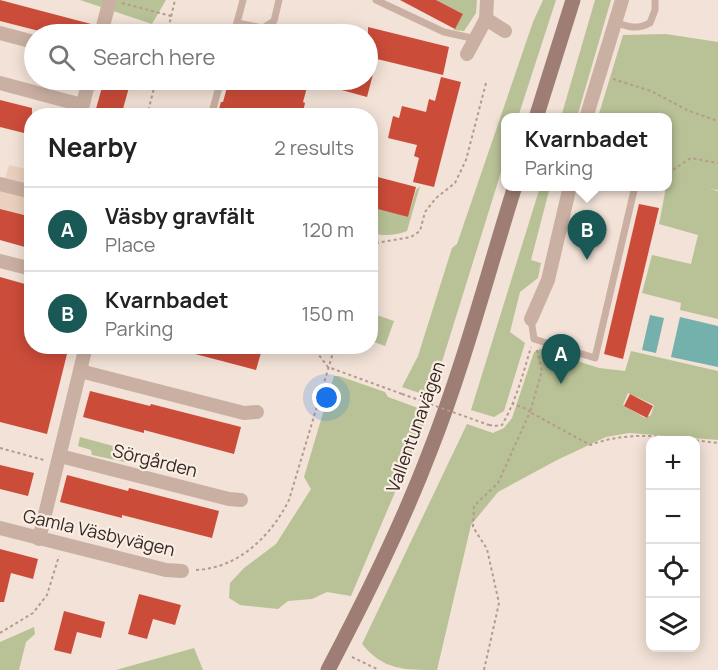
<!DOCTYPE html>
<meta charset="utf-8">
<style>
body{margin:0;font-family:Manrope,sans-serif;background:#f2f2f2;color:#222}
.controls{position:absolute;right:18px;bottom:18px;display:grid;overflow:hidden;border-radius:12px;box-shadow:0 3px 15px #0003}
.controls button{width:54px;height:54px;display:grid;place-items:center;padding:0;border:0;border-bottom:2px solid #e0e0e0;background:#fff;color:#222;font:30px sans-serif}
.you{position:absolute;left:327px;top:398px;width:21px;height:21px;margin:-15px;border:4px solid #fff;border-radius:50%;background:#1a73e8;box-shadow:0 0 0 9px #1a73e833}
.badge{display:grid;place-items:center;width:39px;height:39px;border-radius:50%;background:#195855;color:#fff;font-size:20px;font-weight:700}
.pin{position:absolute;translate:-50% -50px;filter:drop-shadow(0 2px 3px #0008)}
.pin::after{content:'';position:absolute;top:32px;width:21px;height:18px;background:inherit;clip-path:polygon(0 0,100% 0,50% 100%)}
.popup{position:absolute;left:501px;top:113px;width:171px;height:78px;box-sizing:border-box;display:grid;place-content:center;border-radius:12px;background:#fff;filter:drop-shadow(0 2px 4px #0005);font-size:20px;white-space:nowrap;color:#767676}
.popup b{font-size:22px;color:#222}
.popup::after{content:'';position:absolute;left:50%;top:100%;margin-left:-12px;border:12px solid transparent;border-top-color:#fff}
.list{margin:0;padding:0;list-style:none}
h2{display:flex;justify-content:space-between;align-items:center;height:78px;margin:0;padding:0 24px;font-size:26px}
h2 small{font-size:20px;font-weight:400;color:#767676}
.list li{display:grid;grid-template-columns:39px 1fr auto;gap:18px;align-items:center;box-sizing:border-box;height:84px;padding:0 24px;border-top:2px solid #e0e0e0}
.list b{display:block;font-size:22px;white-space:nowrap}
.list p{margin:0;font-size:20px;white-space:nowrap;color:#767676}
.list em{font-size:20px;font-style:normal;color:#767676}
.icon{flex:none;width:33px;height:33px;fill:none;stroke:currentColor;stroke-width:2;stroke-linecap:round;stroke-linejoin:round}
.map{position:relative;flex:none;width:718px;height:670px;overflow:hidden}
.search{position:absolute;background:#fff;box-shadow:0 3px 15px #0003;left:24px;top:24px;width:354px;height:66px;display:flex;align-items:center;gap:15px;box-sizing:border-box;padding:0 21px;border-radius:33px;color:#767676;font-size:22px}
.panel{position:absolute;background:#fff;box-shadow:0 3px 15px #0003;left:24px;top:108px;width:354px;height:246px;border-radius:24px}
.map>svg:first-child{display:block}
.green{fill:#b8c296;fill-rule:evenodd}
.plaza{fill:#ebd1bd}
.water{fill:#74b0ac}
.building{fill:#cc4c3a}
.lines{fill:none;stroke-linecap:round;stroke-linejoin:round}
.path{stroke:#b69a8d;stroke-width:2;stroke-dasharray:3 3;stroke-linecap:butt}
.service{stroke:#cab0a2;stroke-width:7}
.minor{stroke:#cab0a2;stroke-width:14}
.secondary{stroke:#9e7e74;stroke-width:15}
.path-bridge{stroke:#b69a8d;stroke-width:2;stroke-dasharray:3 3;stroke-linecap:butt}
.labels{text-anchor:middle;stroke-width:4.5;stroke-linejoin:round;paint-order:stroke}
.street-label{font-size:18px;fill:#352825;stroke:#faede3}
</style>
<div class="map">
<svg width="718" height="670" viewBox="0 0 718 670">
<rect width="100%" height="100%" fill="#f2e2d7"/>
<!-- green -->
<g class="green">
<path d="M80,0H166L152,24Z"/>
<path d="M436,0H477L476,13L464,31L454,30L463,14Z"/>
<path d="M543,0H556L518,117L506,118V156L431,397L402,387L418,356L452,248L457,244L533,22Z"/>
<path d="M595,0H611L577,117H561Z"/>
<path d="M666,34L718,42V190L709,189L718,191V319L680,310L681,303L642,293L652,255L691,264L698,235L659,224L666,187L668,186V118L598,117L623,35Z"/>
<path d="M420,186L407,231C395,236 383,236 371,233V207L408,217L416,190Z"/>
<path d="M540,187H550L531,260L541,263L538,278L520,292L510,332L525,343L504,411L494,417L471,410Z"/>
<path d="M371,313L394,321L385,346L371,341Z"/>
<path d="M540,349L599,368L625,371L631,351L718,371V440L629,433L606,437L557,460L498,492L471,525L437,670C404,670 383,670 362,644L467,424L493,433L504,428L512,418L534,352ZM628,393L654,405L651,415L645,418L623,405Z"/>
<path d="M334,376H339L385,392L388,397L429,412L351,596L327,592L312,599L288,601L278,609L240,605L229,598L230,583L244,568L276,544L311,489L304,477Z"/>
<path d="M80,437L128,450L125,462L92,455L91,450L78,446Z"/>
<path d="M34,627L35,634L26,642L19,670H0V642Z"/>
<path d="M194,648L203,670H116Z"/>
</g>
<!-- plaza -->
<path class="plaza" d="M9,165L30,170L31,166V217L0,209V182H4Z"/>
<!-- water -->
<g class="water">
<path d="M650,315L664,318L656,353L642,350Z"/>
<path d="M680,317L718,326V367L671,357Z"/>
</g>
<!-- building -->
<g class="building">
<path d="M0,0L91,24L88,34H51L0,21Z"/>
<path d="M400,0H436L463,14L455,29L453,28Z"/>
<path d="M368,27L449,47L443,75L377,59L367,97L316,83V80H368Z"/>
<path d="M441,77L461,82L434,187L413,182L419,158L414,156L417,145L388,138L393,116L399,118L402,106L426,112L429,99L435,101Z"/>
<path d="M104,80H131L121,116H94Z"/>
<path d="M229,80H309L303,102L305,103L302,116H217L221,102H223Z"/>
<path d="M0,100L32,108V135L0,127Z"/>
<path d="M370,175L416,187L408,217L370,207Z"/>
<path d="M639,204L659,208L623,359L604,354Z"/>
<path d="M0,209L32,217V249L0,240Z"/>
<path d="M0,277L32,286V346H69L47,434L0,422Z"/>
<path d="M181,346H263L256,370L180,350Z"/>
<path d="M90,391L150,406L151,404L241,427L234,454L144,430V433L83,417Z"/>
<path d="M630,394L653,406L647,418L624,406Z"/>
<path d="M0,465L34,473L28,496L0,489Z"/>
<path d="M67,475L128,491L129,488L219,511L212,538L122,515V518L60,502Z"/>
<path d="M0,549L38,559L33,579L11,573L4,602H0Z"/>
<path d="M139,594L181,605L175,625L153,619L147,639L128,634Z"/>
<path d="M64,611L105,622L101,638L77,632L71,654L54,650Z"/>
</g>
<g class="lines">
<!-- path -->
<g class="path">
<path d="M122,3L171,16"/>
<path d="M167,34L175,0"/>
<path d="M613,79L651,91L689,111L718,121"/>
<path d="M147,116L156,80"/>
<path d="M668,173L691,158L718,163"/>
<path d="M370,244L411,237L420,231L425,212L436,198L455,183L466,160L486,83"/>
<path d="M312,346L328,367L402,394"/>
<path d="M537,350L542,371L530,412L590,445C633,429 674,438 718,443"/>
<path d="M489,425L494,426L502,425C516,401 523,374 531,347"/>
<path d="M0,448L44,460"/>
<path d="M196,570C239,568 271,536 289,500L335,346"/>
<path d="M0,633L33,613L47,595L59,556"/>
<path d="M352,657L379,670"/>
<path d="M484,670L499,603L487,549L473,527L474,506L498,483L530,412L527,409L513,404"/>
</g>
<!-- service -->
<g class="service">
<path d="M376,0L444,32L476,39"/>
<path d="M614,22C628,27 637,30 650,23L655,10V0"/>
<path d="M237,23L263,28L274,21L279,0"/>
<path d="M234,34L243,0"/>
<path d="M211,116L221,80"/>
<path d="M531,319L534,339L595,358L635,186"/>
</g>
<!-- minor -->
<g class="minor">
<path d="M486,19L505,31"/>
<path d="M0,33L34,42"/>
<path d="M101,34L109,3"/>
<path d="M467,54L486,19L487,0"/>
<path d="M0,83L82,105"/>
<path d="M80,116L89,80"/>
<path d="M586,118L622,0"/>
<path d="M0,184L32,192"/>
<path d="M0,261L32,269"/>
<path d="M531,319L548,280L570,186"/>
<path d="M80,371L244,413L257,412"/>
<path d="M60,456L229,499L241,500"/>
<path d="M0,528L166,570L182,571"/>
<path d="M39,539L86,346"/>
</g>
<!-- secondary -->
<g class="secondary">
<path d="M536,118L573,0"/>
<path d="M328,670C365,599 401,527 430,451C464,365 487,275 515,186"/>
</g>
<!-- path-bridge -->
<path class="path-bridge" d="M402,394L489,425"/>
</g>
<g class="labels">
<!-- street labels -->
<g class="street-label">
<text transform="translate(416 427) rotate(-70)" y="6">Vallentunavägen</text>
<text transform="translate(155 461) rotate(14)" y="6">Sörgården</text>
<text transform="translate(99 533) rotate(13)" y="6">Gamla Väsbyvägen</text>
</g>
</g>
</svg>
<div class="controls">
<button>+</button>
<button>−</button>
<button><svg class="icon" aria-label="locate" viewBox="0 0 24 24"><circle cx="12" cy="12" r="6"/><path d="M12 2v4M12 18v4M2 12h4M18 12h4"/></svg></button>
<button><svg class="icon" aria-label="layers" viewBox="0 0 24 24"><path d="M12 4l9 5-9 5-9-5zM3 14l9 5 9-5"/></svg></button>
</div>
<div class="you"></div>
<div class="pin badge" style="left:561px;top:384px">A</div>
<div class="pin badge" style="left:587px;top:260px">B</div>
<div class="popup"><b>Kvarnbadet</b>Parking</div>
<div class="search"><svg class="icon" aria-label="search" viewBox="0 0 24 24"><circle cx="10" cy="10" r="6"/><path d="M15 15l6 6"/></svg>Search here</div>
<section class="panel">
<h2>Nearby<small>2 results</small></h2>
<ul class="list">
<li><span class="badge">A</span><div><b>Väsby gravfält</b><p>Place</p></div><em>120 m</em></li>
<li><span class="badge">B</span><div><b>Kvarnbadet</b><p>Parking</p></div><em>150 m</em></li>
</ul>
</section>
</div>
